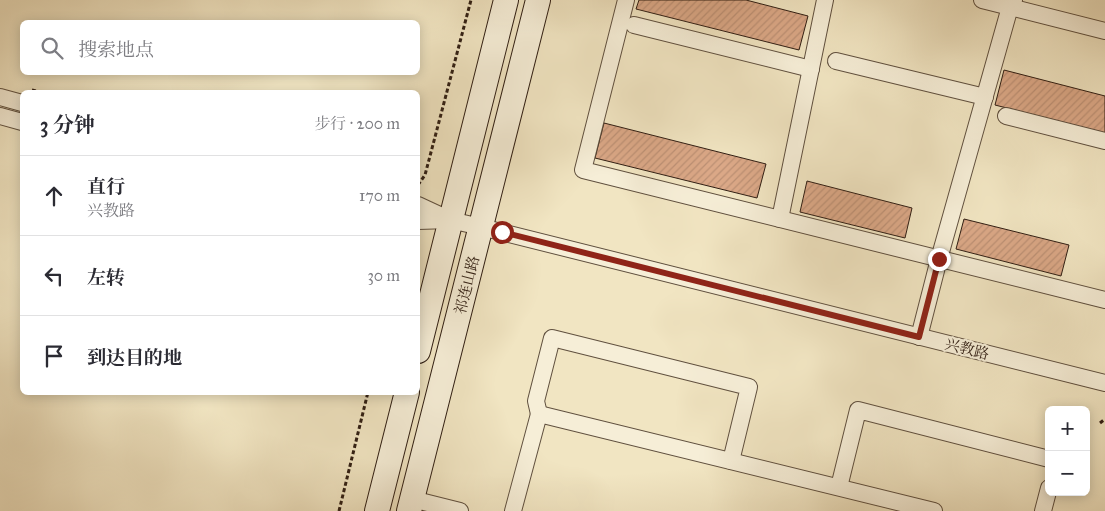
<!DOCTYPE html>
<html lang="zh">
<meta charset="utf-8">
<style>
body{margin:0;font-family:"IM FELL Great Primer","Noto Serif SC",serif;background:#f7f7f7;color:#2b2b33}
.controls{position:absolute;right:15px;bottom:15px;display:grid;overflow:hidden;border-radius:8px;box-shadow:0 2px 12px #0003}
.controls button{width:45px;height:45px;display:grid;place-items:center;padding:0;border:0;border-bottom:1px solid #e1e1e2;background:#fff;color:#2b2b33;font:25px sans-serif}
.stop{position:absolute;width:15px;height:15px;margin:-11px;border:4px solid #8f2418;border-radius:50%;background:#fff}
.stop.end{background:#8f2418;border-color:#fff;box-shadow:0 1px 5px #0008}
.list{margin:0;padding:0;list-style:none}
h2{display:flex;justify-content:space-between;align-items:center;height:65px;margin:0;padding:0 20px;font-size:21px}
h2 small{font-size:16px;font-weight:400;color:#7c7c81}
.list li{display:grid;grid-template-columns:32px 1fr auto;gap:15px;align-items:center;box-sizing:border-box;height:80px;padding:0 20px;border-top:1px solid #e1e1e2}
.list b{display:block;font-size:19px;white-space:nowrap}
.list p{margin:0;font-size:16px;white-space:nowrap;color:#7c7c81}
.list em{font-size:16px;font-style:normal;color:#7c7c81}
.icon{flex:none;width:28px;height:28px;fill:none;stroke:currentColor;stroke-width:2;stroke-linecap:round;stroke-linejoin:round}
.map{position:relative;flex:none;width:1105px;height:511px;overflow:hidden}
.search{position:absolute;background:#fff;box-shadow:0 2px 12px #0003;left:20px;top:20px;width:400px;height:55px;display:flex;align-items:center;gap:12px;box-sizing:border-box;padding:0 18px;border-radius:8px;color:#7c7c81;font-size:19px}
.panel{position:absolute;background:#fff;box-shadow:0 2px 12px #0003;left:20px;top:90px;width:400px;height:305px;border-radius:8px}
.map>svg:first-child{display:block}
.building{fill:url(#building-hatch);stroke:#301e13}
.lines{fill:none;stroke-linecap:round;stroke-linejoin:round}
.minor-casing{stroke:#60503f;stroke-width:18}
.secondary-casing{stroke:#301e13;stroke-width:26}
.path{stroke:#301e13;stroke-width:3;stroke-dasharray:4 2.5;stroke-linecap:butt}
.minor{stroke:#f6eed7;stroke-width:16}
.secondary{stroke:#f6eed7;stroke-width:24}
.route{stroke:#8f2418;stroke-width:6}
.labels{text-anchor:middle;stroke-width:4;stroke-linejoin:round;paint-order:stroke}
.street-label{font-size:15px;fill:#301e13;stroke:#f6eed7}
</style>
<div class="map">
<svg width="1105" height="511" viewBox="0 0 1105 511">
<defs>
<pattern id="building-hatch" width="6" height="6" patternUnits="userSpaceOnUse" patternTransform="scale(1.25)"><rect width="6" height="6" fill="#dba887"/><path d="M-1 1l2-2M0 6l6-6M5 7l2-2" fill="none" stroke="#bc9074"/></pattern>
</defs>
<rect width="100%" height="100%" fill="#f1e5c2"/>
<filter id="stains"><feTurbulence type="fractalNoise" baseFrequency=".004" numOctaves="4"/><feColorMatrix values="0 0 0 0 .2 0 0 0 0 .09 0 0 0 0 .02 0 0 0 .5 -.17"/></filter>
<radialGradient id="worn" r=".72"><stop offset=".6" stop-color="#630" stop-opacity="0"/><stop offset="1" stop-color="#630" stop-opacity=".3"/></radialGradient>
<!-- building -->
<g class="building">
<path d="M639,0H746L808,16L799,50L636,9Z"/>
<path d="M1004,70L1105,96V133L995,105Z"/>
<path d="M604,123L766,164L757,198L595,158Z"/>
<path d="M807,181L912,208L905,238L800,212Z"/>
<path d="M964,219L1069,245L1061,276L956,249Z"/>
</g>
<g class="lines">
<!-- minor casing -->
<g class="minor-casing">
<g id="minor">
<path d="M626,0L583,170L1105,300"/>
<path d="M982,0L1105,31"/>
<path d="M634,25L811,69"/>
<path d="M836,61L985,97"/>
<path d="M0,97L22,103"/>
<path d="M0,116L22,122"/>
<path d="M1006,116L1105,141"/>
<path d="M418,205L446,218"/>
<path d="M780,219L825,0"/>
<path d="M418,221L450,220L481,227L1105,383"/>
<path d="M919,337L939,259L1010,7L1014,0"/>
<path d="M539,414L536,401L552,338L749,387L731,461"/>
<path d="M839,487L858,410L1049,459"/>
<path d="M412,499L460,511"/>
<path d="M513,511L539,414L934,511"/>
<path d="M1043,511L1049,488"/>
</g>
</g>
<!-- secondary casing -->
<g class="secondary-casing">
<g id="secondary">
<path d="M418,351L506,0"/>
<path d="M377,511L407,392"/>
<path d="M409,511L538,0"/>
</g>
</g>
<!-- path -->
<g class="path">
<path d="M32,90L41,92"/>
<path d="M418,185L425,175L471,0"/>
<path d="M1100,423L1105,419"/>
<path d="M339,511L368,392"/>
</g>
<!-- minor -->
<use href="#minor" class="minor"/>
<!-- secondary -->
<use href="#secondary" class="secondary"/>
</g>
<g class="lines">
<!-- route -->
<path class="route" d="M502,232L919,337L939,259"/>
</g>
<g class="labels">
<!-- street labels -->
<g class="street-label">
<text transform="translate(467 285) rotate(-76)" y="5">祁连山路</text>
<text transform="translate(967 349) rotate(14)" y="5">兴教路</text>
</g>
</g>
<rect width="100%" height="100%" filter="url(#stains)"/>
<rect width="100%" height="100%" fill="url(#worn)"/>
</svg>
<div class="controls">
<button>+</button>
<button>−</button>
</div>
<div class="stop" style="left:502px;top:232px"></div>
<div class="stop end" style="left:939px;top:259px"></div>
<div class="search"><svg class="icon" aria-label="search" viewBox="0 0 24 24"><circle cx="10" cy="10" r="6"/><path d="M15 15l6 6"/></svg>搜索地点</div>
<section class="panel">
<h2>3 分钟<small>步行 · 200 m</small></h2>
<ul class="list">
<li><svg class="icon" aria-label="ahead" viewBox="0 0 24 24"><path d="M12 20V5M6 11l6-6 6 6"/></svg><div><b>直行</b><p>兴教路</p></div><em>170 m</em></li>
<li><svg class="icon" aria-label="left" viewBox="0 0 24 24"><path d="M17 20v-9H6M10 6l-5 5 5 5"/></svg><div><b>左转</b></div><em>30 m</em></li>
<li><svg class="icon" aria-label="arrive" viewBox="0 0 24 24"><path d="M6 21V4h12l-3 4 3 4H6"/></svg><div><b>到达目的地</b></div></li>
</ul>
</section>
</div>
